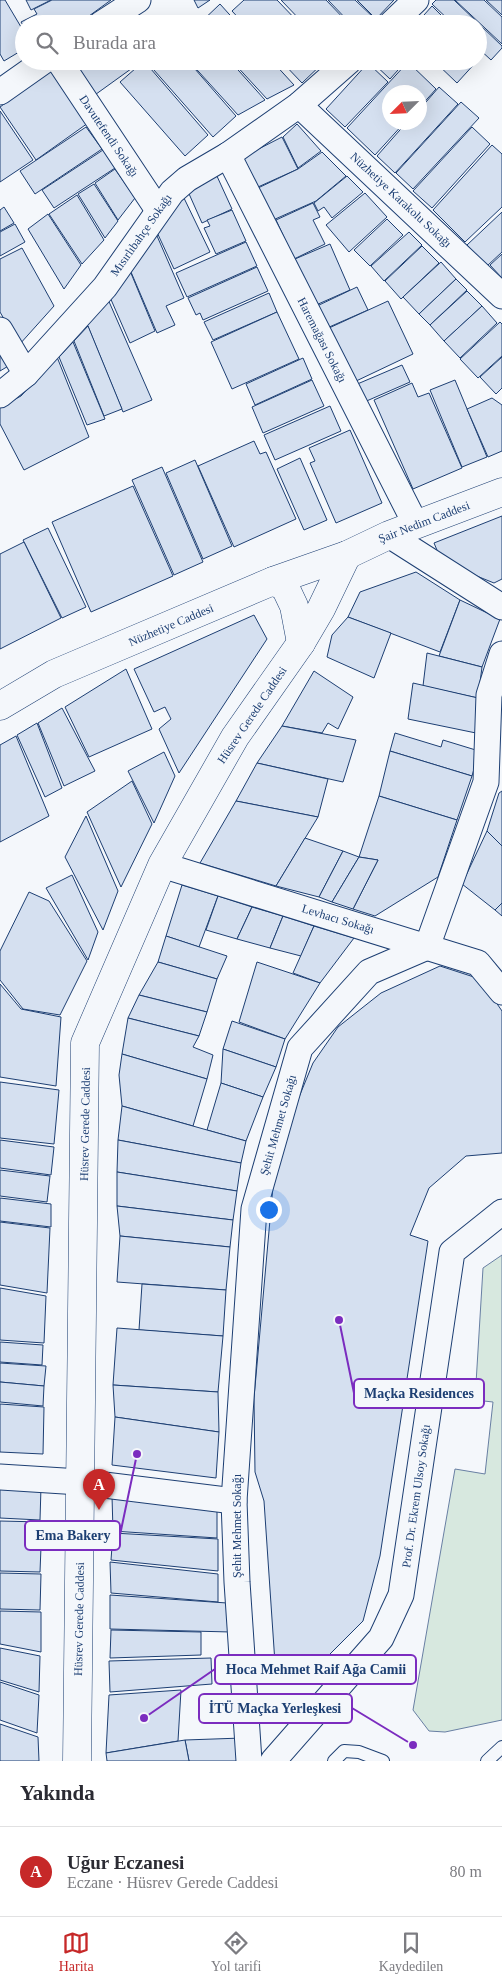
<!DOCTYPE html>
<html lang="tr">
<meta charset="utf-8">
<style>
body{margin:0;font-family:"Times New Roman",serif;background:#f7f7f7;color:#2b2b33}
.compass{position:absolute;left:382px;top:85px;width:45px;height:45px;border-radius:50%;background:#fff;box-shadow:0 5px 20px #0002;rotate:246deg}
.you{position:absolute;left:268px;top:1209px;width:18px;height:18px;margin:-12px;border:4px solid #fff;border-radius:50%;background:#1a73e8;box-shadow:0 0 0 8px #1a73e833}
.badge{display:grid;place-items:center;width:32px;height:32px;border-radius:50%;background:#c62828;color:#fff;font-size:16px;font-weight:700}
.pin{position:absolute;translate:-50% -41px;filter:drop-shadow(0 1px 2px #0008)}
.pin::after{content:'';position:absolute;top:26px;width:18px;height:15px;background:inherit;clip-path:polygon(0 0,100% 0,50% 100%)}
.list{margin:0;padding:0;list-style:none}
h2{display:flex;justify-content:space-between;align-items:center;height:65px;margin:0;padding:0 20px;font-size:21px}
h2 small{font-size:16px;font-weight:400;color:#7c7c81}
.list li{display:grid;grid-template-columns:32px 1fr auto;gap:15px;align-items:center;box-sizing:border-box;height:90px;padding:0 20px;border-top:1px solid #e1e1e2}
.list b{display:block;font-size:19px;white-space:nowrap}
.list p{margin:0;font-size:16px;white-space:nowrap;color:#7c7c81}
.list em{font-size:16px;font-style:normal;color:#7c7c81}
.icon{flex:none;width:28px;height:28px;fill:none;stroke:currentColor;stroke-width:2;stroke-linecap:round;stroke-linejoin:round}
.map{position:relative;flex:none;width:502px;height:1761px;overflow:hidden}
.search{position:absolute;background:#fff;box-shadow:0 5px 20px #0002;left:15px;right:15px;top:15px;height:55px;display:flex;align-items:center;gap:12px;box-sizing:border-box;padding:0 18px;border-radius:28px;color:#7c7c81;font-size:19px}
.sheet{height:155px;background:#fff}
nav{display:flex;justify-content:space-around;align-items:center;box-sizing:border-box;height:70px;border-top:1px solid #e1e1e2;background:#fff;font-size:14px;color:#7c7c81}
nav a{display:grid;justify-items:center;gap:2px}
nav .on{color:#c62828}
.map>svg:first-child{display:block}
.green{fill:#d7e8df;stroke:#687fa3}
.building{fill:#d5e0f0;stroke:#1d3f73}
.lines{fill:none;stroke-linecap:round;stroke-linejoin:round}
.service-casing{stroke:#1d3f73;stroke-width:14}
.minor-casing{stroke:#1d3f73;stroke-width:27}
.tertiary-casing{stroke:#1d3f73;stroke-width:29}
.service{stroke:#f4f7fb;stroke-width:12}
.minor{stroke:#f4f7fb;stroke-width:25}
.tertiary{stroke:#f4f7fb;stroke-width:28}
.labels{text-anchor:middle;stroke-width:4;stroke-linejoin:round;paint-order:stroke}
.street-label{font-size:12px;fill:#1d3f73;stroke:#f4f7fb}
.leader{fill:none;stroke:#7b2cbf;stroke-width:2}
.callout-dot{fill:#7b2cbf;stroke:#f4f7fb;stroke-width:2}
.callout{fill:#f4f7fb;stroke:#7b2cbf;stroke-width:2}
.callout-label{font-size:14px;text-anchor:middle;font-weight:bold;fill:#1d3f73}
</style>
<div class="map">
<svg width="502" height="1761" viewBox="0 0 502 1761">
<rect width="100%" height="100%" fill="#f4f7fb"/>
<!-- green -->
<path class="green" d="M502,1255V1720L445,1732L429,1731L413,1710L455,1469L485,1474L493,1402L475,1400L483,1268Z"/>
<!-- building -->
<g class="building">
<path d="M0,0H5L24,32V49L4,61L0,54Z"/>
<path d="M26,0H51L31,10Z"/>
<path d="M52,0H111L78,24H24V27L21,22L37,14L34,9Z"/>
<path d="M194,0H210L198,8Z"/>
<path d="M244,0H277L300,24H244L232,11Z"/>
<path d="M281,0H326L349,24H304Z"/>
<path d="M328,0H355L374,18L368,24H351Z"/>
<path d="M357,0H394L376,19Z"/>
<path d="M436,0H454L502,46V48L491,60L478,48V24H453L432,4Z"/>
<path d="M455,0H484L502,17V44Z"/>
<path d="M486,0H502V15Z"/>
<path d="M220,4L238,24H199Z"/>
<path d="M432,6L450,24H416Z"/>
<path d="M66,61H142L92,97Z"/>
<path d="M144,61L208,135L185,156L120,82Z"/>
<path d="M146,61H188L236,116L213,137Z"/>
<path d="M189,61H230L265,100L238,115Z"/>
<path d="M232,61H272L294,85L267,99Z"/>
<path d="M281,61H325L302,83Z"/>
<path d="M373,61H406L390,79L372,62Z"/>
<path d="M434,61H477L457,83Z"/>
<path d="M408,62L436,89L420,107V92H390V122H405L375,155L347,128Z"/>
<path d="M368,63L388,82L345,127L326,109Z"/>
<path d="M51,71L88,123L36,160L0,107Z"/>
<path d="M439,87L458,104L395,173L377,156L407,122H420V109Z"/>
<path d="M461,102L479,118L413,189L396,173Z"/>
<path d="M0,111L33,160L0,182Z"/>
<path d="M297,124L321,151L298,168L283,137Z"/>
<path d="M86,127L102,149L35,194L20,171Z"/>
<path d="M472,127L490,144L432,208L413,191Z"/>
<path d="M282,137L298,169L258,187L243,157Z"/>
<path d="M492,145L502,154V207L465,242L433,210Z"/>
<path d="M103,150L115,168L54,208L42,190Z"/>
<path d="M322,152L346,176L316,201L273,220L258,188L298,169Z"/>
<path d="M115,169L135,198L118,220L95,183Z"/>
<path d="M216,174L232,209L202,223L186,187Z"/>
<path d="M347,176L363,192L332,218L324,207L318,211L314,203Z"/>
<path d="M94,184L118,221L105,238L78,194Z"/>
<path d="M365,193L387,217L349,252L326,225Z"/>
<path d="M77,195L104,240L82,264L49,214Z"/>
<path d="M183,196L210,252L174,269L155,228Z"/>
<path d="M313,203L320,217L313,220L325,244L294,259L276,220Z"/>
<path d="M4,207L14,223L0,231V210Z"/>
<path d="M232,210L246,241L216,254L204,228L210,226L207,220Z"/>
<path d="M502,212V252L487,266L467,245Z"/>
<path d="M48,214L81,265L64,289L28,229Z"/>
<path d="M387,219L403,235L370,266L354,250Z"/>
<path d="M15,224L25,242L0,256V232Z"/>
<path d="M154,229L184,298L166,306L175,325L157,333L128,265Z"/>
<path d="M409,232L422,245L384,281L371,266Z"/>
<path d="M246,242L257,266L187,297L176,273Z"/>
<path d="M330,244L350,290L316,305L295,259Z"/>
<path d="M422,246L439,263L401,299L385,281Z"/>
<path d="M22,248L54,306L19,345L0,312V259Z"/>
<path d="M502,254V278L490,265Z"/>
<path d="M441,262L456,279L419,314L403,297Z"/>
<path d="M128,266L155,331L130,343L109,295Z"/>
<path d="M257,267L268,291L203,320L200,313L196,315L188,298Z"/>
<path d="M456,279L467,290L430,325L419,314Z"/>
<path d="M357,287L368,310L327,328L317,306Z"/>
<path d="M467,291L482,306L444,341L430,325Z"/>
<path d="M269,293L277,312L213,340L204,322Z"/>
<path d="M107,297L152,400L123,412L87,324Z"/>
<path d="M388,301L413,354L354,382L329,328Z"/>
<path d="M482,306L497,323L460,358L444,341Z"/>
<path d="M277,312L299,359L232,389L211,342Z"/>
<path d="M500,322L502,324V356L478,378L460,359Z"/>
<path d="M88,326L122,409L104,416L74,341Z"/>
<path d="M73,342L105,419L87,425L59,357Z"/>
<path d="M0,344L10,365L0,371Z"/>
<path d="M57,357L89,437L24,470L0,424V407L21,396Z"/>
<path d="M502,357V388L496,394L480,377Z"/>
<path d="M303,358L312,379L255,405L246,384Z"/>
<path d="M402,365L410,382L362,403L355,385Z"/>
<path d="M312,380L324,406L263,433L252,407Z"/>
<path d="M455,380L487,457L462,467L430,390Z"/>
<path d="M412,383L418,397L429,393L462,468L413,489L374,400Z"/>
<path d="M492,398L502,405V451L488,457L467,409Z"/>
<path d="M330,406L341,431L275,460L264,435Z"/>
<path d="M350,430L382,503L336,523L310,463L315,461L309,448Z"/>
<path d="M254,441L260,454L266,452L296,519L234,547L198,466Z"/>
<path d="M300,458L327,520L304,530L277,469Z"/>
<path d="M195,460L232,546L203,559L166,473Z"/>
<path d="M162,467L203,562L174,575L132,480Z"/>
<path d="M133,486L173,576L91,612L52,522Z"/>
<path d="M502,516V579L494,583L442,562L434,543Z"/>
<path d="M48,528L86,607L62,618L23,540Z"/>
<path d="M24,542L61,618L0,649V554Z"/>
<path d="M416,572L460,600L440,652L348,617L360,592Z"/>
<path d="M460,600L500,619L482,667L439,656Z"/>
<path d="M254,615L267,639L179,773L159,729L171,719L165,707L154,712L134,669Z"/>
<path d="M348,617L391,633L374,678L327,657L332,635Z"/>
<path d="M427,653L482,667L478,698L423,686Z"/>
<path d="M126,669L152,729L89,757L65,707Z"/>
<path d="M314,671L353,697L338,729L328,723L322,733L282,726Z"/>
<path d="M413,683L478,698L476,733L408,719Z"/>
<path d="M62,708L95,771L64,786L38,723Z"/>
<path d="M37,723L62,788L45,797L17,735Z"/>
<path d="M282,726L356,740L343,782L257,763Z"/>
<path d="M395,733L441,747L443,740L479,751L472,776L390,751Z"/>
<path d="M16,736L49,816L0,842V745Z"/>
<path d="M390,751L472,776L457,820L379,796Z"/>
<path d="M164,752L175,776L154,823L128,771Z"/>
<path d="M257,763L328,779L318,817L236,801Z"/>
<path d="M132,781L152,824L121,887L87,812Z"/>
<path d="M502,791V846L487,831L499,793Z"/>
<path d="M379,796L457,820L438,877L375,916L353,909L378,860L359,857Z"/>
<path d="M236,801L318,817L276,886L200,863Z"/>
<path d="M86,816L118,891L103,930L65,857Z"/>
<path d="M487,831L502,846V903L495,910L462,884Z"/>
<path d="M305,838L343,851L319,897L276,886Z"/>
<path d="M343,851L359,857L332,902L319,897Z"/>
<path d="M359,857L378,860L353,909L332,902Z"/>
<path d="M72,875L98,932L88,960L46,888Z"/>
<path d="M182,885L218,896L199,947L166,936Z"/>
<path d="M29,892L49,901L87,961L60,1015L23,1009L0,980V951Z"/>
<path d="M218,896L252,907L237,939L206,930Z"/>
<path d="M502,903V916L495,910Z"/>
<path d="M252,907L283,916L270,948L237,939Z"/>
<path d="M283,916L314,926L301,956L270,948Z"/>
<path d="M314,926L354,938L320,983L293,973Z"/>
<path d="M166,936L227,956L217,979L158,962Z"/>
<path d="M158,962L217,979L207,1012L139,995Z"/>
<path d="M257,962L320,983L285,1039L239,1022Z"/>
<path d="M440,966L480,979L502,1011V1153L466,1156L429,1188L410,1235L428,1241L380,1556L363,1621L301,1683L276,1678L264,1501L255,1472L254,1398L276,1153L313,1063L338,1027L381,993Z"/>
<path d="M0,984L21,1009L61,1017L56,1086L0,1077Z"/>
<path d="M139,995L207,1012L199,1036L128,1018Z"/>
<path d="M128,1018L199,1036L193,1047L213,1055L207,1079L122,1054Z"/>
<path d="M232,1021L285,1039L276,1067L223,1049Z"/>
<path d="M223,1049L276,1067L263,1097L221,1083Z"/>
<path d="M122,1054L207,1079L193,1126L122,1106L119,1075Z"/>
<path d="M0,1082L59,1090L54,1144L0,1138Z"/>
<path d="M221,1083L263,1097L246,1141L207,1130Z"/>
<path d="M122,1106L246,1141L241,1163L118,1140Z"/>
<path d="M0,1140L54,1147L51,1175L0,1168Z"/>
<path d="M118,1140L241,1163L237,1191L117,1172Z"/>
<path d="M0,1170L50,1176L47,1202L0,1196Z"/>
<path d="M117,1172L237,1191L233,1220L117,1206Z"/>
<path d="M0,1198L51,1204V1227L0,1221Z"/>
<path d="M117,1206L233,1220L230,1247L120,1236Z"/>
<path d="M0,1222L50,1228L47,1293L0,1285Z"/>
<path d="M120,1236L230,1247L226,1290L117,1282Z"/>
<path d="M142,1284L226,1290L223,1336L139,1330Z"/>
<path d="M0,1288L46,1296L44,1343L0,1340Z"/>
<path d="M117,1328L223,1336L218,1392L113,1385Z"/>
<path d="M0,1342L43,1345L42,1365L0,1362Z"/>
<path d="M0,1363L46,1366L44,1386L0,1382Z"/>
<path d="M0,1382L44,1386L43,1406L0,1402Z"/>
<path d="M113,1385L218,1392L219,1432L115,1417Z"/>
<path d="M0,1404L44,1407L43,1454L0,1452Z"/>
<path d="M115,1417L219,1432L216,1478L112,1465Z"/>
<path d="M0,1485L41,1487L40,1520L0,1518Z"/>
<path d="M112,1496L217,1511V1538L113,1531Z"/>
<path d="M0,1521L42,1522L40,1572L0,1571Z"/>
<path d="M113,1533L218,1539V1571L111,1560Z"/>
<path d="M110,1562L218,1574V1602L111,1593Z"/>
<path d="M0,1573L41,1574L40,1610L0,1609Z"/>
<path d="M110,1595L227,1603L231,1632L110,1629Z"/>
<path d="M0,1611L41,1612V1652L0,1644Z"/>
<path d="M111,1630L201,1632V1655L110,1658Z"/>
<path d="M0,1648L40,1656L39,1692L0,1680Z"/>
<path d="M211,1658L212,1684L110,1692L109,1661Z"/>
<path d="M0,1682L39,1695L37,1733L0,1720Z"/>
<path d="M181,1690L178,1741L106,1753L109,1695Z"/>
<path d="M0,1724L38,1737L39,1761H0Z"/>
<path d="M242,1738L244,1761H189L185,1740Z"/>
<path d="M185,1740L189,1761H107L106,1753Z"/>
</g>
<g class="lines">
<!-- service casing -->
<g class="service-casing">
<g id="service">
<path d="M334,1761L344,1751L359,1752L383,1761"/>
<path d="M487,1761L502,1747"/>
</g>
</g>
<!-- minor casing -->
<g class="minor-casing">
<g id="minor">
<path d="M101,24L138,0"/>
<path d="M391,24L416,0"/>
<path d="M59,61L158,210"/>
<path d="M0,92L44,61"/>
<path d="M299,105L502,296"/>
<path d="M228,155L416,525"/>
<path d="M0,330L26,374"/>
<path d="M0,395L26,374L105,287L172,192L187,179L228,155L299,105L349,61"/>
<path d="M389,535L502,607"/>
<path d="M162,865L478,963L502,992"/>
<path d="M0,1477L80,1482L234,1501"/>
<path d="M249,1761L237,1582L234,1501L254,1209L300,1048L369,972L427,947L486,782L489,695L502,654"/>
<path d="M273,1761L381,1638L401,1595L452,1252L502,1212"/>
</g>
</g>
<!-- tertiary casing -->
<g class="tertiary-casing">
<g id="tertiary">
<path d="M273,581L285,587L294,606L301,643"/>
<path d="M0,706L54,674L273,581L347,555L389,535L502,492"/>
<path d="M77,1761L85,1043L162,865L235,737L301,643L321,609L347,555"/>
</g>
</g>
<!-- service -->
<use href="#service" class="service"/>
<!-- minor -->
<use href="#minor" class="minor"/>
<!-- tertiary -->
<use href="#tertiary" class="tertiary"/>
</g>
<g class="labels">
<!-- street labels -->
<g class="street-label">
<text transform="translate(109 136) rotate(56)" y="4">Davutefendi Sokağı</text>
<text transform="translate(401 200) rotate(43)" y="4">Nüzhetiye Karakolu Sokağı</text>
<text transform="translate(141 235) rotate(-55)" y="4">Mısırlıbahçe Sokağı</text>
<text transform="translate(322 340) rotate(63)" y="4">Haremağası Sokağı</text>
<text transform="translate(424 522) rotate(-21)" y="4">Şair Nedim Caddesi</text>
<text transform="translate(171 625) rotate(-23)" y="4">Nüzhetiye Caddesi</text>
<text transform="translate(252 715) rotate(-56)" y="4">Hüsrev Gerede Caddesi</text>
<text transform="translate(338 919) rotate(17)" y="4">Levhacı Sokağı</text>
<text transform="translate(85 1124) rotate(-89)" y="4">Hüsrev Gerede Caddesi</text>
<text transform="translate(278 1125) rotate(-74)" y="4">Şehit Mehmet Sokağı</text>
<text transform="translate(416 1496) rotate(-82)" y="4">Prof. Dr. Ekrem Ulsoy Sokağı</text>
<text transform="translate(237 1526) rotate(-90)" y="4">Şehit Mehmet Sokağı</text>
<text transform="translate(79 1619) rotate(-89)" y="4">Hüsrev Gerede Caddesi</text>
</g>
</g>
<!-- callouts -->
<path class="leader" d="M339 1320L354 1393M137 1454L120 1535M144 1718L215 1669M413 1745L352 1708"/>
<g class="callout-dot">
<circle cx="339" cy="1320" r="5"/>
<circle cx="137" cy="1454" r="5"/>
<circle cx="144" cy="1718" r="5"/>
<circle cx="413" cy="1745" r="5"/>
</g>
<g class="callout">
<rect x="354" y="1379" width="130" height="29" rx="5"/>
<rect x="25" y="1521" width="95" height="29" rx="5"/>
<rect x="215" y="1655" width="201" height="29" rx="5"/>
<rect x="199" y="1694" width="153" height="29" rx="5"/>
</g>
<g class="callout-label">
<text x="419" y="1398">Maçka Residences</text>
<text x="73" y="1540">Ema Bakery</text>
<text x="316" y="1674">Hoca Mehmet Raif Ağa Camii</text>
<text x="275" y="1713">İTÜ Maçka Yerleşkesi</text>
</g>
</svg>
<svg class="compass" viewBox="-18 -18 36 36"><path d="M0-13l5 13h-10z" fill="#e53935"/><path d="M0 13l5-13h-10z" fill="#7c7c81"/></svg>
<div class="you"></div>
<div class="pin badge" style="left:99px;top:1510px">A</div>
<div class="search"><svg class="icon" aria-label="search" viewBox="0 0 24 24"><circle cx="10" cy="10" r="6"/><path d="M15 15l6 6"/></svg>Burada ara</div>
</div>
<section class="sheet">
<h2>Yakında<small></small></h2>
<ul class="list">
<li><span class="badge">A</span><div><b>Uğur Eczanesi</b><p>Eczane · Hüsrev Gerede Caddesi</p></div><em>80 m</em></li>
</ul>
</section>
<nav>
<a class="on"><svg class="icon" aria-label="map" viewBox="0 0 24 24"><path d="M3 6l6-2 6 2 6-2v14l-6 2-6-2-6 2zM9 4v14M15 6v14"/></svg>Harita</a>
<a><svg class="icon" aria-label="directions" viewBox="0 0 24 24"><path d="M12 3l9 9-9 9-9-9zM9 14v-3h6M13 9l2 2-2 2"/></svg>Yol tarifi</a>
<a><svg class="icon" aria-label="saved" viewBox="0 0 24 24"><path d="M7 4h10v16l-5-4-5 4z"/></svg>Kaydedilen</a>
</nav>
